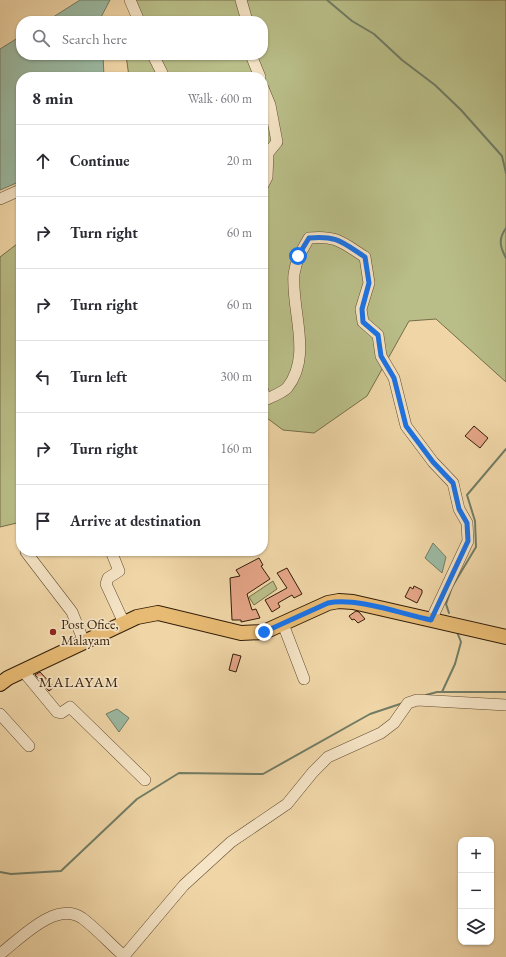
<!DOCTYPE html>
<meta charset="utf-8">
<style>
body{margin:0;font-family:"EB Garamond",serif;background:#f2f2f3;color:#2b2b33}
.controls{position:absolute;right:12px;bottom:12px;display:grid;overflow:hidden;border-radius:8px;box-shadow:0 1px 3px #0004}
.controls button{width:36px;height:36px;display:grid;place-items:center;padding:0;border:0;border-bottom:1px solid #e1e1e2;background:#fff;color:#2b2b33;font:20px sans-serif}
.stop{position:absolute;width:12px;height:12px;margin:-9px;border:3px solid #1a73e8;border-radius:50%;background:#fff}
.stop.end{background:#1a73e8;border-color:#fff;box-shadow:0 1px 4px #0008}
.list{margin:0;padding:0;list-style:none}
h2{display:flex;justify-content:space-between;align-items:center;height:52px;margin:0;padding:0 16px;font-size:17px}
h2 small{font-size:13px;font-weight:400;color:#7c7c81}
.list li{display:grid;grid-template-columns:26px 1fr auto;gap:12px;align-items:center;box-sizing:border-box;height:72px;padding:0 16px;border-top:1px solid #e1e1e2}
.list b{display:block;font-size:15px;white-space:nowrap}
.list em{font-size:13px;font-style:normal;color:#7c7c81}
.icon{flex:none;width:22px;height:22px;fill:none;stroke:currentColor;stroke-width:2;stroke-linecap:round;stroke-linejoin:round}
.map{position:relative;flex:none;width:506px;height:957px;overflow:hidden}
.search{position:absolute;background:#fff;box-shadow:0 1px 3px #0004;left:16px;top:16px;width:252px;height:44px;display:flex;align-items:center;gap:10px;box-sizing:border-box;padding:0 14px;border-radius:16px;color:#7c7c81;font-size:15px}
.panel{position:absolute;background:#fff;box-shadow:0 1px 3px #0004;left:16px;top:72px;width:252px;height:484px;border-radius:16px}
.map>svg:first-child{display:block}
.green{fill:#b9be88;stroke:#766e48}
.water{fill:#9bbaa3;stroke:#717c65}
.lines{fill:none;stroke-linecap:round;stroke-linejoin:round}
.stream{stroke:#717c65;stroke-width:2}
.building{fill:#e4a587;stroke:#331e09}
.minor-casing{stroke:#624c30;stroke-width:12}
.major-casing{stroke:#331e09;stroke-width:16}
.minor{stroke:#f5e4c6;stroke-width:11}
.major{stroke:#e8bb74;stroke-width:14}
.route{stroke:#1a73e8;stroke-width:5}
.poi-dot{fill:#8f2418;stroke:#f5e4c6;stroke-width:1.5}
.labels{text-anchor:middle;stroke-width:3.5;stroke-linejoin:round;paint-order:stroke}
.poi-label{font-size:14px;fill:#331e09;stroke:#f5e4c6;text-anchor:start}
.neighbourhood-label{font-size:15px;letter-spacing:1px;fill:#331e09;stroke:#f5e4c6}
</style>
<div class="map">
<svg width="506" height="957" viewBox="0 0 506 957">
<rect width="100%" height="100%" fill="#f0d6a7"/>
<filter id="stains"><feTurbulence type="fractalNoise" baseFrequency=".005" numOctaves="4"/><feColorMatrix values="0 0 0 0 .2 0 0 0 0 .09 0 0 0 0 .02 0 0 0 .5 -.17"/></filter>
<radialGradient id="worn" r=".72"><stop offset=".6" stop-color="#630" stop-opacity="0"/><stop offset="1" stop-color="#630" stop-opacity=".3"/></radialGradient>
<!-- green -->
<g class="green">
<path d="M136,0H506V382L436,319L409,321L367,396L314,433L283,430L263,415V77H129L126,55H263V21H131L137,7Z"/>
<path d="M21,241V522L0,527V257Z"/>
<path d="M273,581L277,589L254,605L249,597Z"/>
</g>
<!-- water -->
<g class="water">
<path d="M80,0H110L99,21H47Z"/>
<path d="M21,36V55H103L104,77H21V181L0,190V49Z"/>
<path d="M433,543L446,557L442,573L425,558Z"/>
<path d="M117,709L129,718L119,732L106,714Z"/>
</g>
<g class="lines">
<!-- stream -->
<g class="stream">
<path d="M327,0L352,21L374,34L402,60L435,85L461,110L502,156L506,173"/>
<path d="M506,228C498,239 500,247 506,258"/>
<path d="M449,613L446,604L452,587L476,547L475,521L467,495L506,449"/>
<path d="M442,692L455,664L461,642L457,632"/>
<path d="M426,695L437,692H506"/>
<path d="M0,872L11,874L61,871L137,799L179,773L263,774L370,714L403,703"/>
</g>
</g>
<!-- building -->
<g class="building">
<path d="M474,426L488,438L480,448L465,436Z"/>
<path d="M259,558L263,565L261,566L270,579L247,594L252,610L256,609L260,618L241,622V620H232L230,578L240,576L236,570Z"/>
<path d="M287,568L302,594L294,598L292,595L278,603L280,607L272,612L265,600L287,588L277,573Z"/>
<path d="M414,586L422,590V593L417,603L405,597L410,587L413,589Z"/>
<path d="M356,611L359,612L365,619L358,623L354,619L352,620L349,616Z"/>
<path d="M233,654L241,656L236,672L229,670Z"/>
<path d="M40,672L54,687L49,691L35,675Z"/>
</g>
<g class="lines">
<!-- minor casing -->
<g class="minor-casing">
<g id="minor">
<path d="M130,0L139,21"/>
<path d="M241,0L247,21"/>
<path d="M153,55L164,77"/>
<path d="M251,55L260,77"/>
<path d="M263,88L270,105L277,142L268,153L267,177L263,185"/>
<path d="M0,199L18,191"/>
<path d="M263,391L265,400C271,397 282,393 287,388C313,356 291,311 294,274C296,260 302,250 309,238C337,235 343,243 365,257L369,283L361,309L363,322L378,335L381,356L394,378L406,426L433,462L453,483L459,509L467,523L468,541L431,620"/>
<path d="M111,551L119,571L108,578L106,584L124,623"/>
<path d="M26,552L72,612L84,642"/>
<path d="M283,624L304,679"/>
<path d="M23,671L57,712L61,713L70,707L145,780"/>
<path d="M0,714L29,746"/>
<path d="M0,954C20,939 56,900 82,918C97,929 110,944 124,956L184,885L231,842L287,804L313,772L328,757L381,733L394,723L408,703L417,700L506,705"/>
</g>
</g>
<!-- major casing -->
<g class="major-casing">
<path id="major" d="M0,684L8,678L137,617L158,613L241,633L264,632L328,603L339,601L353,602L506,637"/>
</g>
<!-- minor -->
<use href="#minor" class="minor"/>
<!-- major -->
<use href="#major" class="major"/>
</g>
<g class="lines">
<!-- route -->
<path class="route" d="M264,632L328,603C356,597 402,614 431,620L468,541L467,523L459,509L453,483L433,462L406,426L394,378L381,356L378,335L363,322L362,309L369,283L365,257C343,243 337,235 309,238L298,256"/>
</g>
<!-- markers -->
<circle class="poi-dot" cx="53" cy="632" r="4"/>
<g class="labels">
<!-- poi labels -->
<g class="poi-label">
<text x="61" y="629">Post Ofice,<tspan x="61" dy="16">Malayam</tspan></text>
</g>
<!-- neighbourhood labels -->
<g class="neighbourhood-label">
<text x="79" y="687">MALAYAM</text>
</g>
</g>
<rect width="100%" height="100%" filter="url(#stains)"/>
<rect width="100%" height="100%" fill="url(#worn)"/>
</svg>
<div class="controls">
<button>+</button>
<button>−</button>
<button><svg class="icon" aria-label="layers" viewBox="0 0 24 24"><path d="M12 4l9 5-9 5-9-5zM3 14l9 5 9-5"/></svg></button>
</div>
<div class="stop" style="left:298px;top:256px"></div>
<div class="stop end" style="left:264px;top:632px"></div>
<div class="search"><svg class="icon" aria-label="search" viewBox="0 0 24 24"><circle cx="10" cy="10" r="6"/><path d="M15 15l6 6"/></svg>Search here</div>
<section class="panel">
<h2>8 min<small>Walk · 600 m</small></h2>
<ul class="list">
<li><svg class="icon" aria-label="ahead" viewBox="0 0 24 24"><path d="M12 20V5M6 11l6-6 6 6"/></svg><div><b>Continue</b></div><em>20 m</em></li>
<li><svg class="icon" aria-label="right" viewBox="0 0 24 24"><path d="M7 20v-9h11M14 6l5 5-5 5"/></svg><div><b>Turn right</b></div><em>60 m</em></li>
<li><svg class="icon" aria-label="right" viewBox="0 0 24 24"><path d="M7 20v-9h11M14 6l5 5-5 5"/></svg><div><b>Turn right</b></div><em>60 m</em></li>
<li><svg class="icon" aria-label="left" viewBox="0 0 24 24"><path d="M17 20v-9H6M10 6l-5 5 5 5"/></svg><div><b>Turn left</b></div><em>300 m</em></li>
<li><svg class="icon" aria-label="right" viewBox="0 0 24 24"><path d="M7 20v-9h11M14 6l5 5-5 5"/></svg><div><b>Turn right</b></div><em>160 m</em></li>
<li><svg class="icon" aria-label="arrive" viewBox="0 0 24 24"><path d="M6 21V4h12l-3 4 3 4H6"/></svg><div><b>Arrive at destination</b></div></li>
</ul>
</section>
</div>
